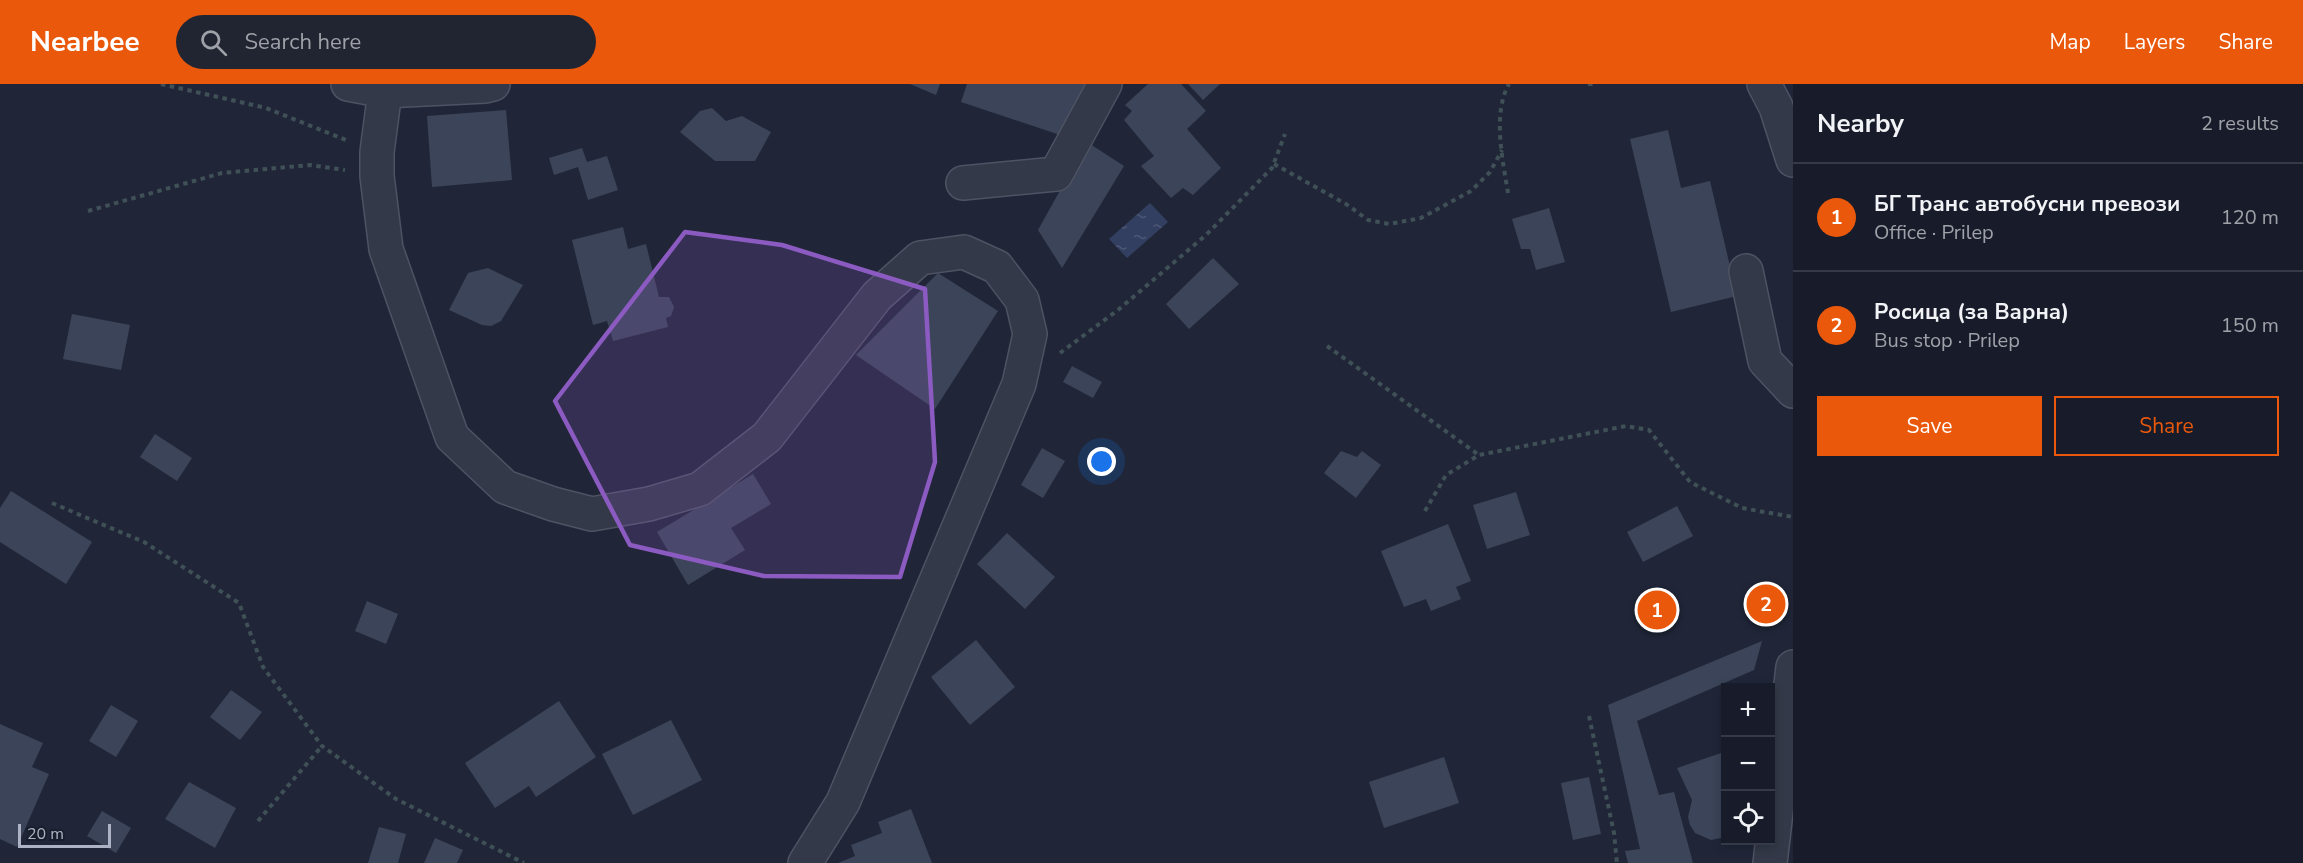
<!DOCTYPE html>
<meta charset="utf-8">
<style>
body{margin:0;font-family:"Nunito Sans",sans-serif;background:#212532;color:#f1f3f6}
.controls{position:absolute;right:18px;bottom:18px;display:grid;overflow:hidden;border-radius:0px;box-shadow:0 3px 9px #0003}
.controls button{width:54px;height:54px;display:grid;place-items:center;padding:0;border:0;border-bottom:2px solid #363a47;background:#181c2a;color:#f1f3f6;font:30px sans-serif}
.scale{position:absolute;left:18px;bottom:15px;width:93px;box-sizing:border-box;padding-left:6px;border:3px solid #adb3c5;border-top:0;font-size:16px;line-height:21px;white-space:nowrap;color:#adb3c5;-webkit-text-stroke:4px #191e2c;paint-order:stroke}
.you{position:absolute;left:1102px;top:378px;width:21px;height:21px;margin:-15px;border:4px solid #fff;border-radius:50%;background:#1a73e8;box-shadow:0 0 0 9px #1a73e833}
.badge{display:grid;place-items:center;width:39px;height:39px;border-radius:50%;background:#ea580c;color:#fff;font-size:20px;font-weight:700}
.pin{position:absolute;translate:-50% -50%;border:3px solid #fff;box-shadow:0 2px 6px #0006}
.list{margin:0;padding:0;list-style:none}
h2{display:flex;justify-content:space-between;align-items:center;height:78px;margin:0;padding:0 24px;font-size:26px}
h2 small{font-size:20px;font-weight:400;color:#9fa1a8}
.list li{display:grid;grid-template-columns:39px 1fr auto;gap:18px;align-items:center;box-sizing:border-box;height:108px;padding:0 24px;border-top:2px solid #363a47}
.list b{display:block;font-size:22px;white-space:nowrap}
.list p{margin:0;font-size:20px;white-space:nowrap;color:#9fa1a8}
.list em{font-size:20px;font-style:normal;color:#9fa1a8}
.actions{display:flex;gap:12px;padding:18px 24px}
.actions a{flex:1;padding:14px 0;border:2px solid #ea580c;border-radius:0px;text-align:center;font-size:21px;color:#ea580c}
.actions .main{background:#ea580c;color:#fff}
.icon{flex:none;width:33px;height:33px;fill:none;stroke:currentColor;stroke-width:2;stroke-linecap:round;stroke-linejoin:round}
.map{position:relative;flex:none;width:1793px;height:779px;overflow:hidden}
header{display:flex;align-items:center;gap:36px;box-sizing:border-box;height:84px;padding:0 30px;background:#ea580c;color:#fff}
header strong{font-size:28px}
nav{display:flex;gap:33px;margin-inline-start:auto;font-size:21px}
.search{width:420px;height:54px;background:#212532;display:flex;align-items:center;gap:15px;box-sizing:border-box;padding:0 21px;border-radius:33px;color:#9fa1a8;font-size:22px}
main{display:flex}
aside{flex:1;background:#181c2a}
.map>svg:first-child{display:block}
.water{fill:url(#water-ripples)}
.building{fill:#3b4458}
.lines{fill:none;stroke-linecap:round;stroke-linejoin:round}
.minor-casing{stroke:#4e5363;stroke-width:36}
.path{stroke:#3f5056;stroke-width:4;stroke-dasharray:4.5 4.5;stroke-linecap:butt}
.minor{stroke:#333948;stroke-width:33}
.marked{fill:#8c5bc1;fill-opacity:0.2;stroke:#8c5bc1;stroke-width:4.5;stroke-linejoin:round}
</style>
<header>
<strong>Nearbee</strong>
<div class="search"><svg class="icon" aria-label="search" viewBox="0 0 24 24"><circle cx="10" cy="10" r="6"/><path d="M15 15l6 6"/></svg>Search here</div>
<nav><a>Map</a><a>Layers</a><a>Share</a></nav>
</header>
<main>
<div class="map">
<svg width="1793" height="779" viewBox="0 0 1793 779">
<defs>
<pattern id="water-ripples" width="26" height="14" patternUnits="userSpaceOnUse" patternTransform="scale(1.5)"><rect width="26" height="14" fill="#323f60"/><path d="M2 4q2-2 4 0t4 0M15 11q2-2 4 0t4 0" fill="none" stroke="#4d5875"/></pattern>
</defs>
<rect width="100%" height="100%" fill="#202638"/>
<!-- water -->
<path class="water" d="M1150,119L1168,138L1127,174L1109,155Z"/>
<!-- building -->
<g class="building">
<path d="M910,0H940L936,11Z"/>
<path d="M967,0H1093L1066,53L961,18Z"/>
<path d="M1148,0H1181L1206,27L1187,45L1221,84L1193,111L1183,104L1171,114L1141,82L1154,72L1124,36L1132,27L1125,21Z"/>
<path d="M1188,0H1220L1203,16Z"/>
<path d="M712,24L726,37L742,32L771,48L755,77H715L680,48L700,27Z"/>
<path d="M506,26L512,96L432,103L427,32Z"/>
<path d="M1668,46L1681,104L1710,97L1737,212L1671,228L1630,55Z"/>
<path d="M1087,58L1124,82L1062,184L1038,146Z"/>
<path d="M582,64L587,78L607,72L618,106L588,116L578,83L554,91L549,74Z"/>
<path d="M1549,124L1565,178L1536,186L1530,165H1521L1512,135Z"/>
<path d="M623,143L628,165L646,160L659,213H669L674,223L671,232L666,234L668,243L613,257L607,237L593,241L572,156Z"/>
<path d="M1213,174L1239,200L1189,245L1166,220Z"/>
<path d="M488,184L523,201L501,237L491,242L482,241L449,226L468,189Z"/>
<path d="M938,189L998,227L935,325L856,271Z"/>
<path d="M72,230L130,241L121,286L63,275Z"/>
<path d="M1072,282L1102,298L1093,314L1063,298Z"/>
<path d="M155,350L192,374L177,397L140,373Z"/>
<path d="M1042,364L1065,377L1043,414L1021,401Z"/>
<path d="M1341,367L1357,373L1362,367L1381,381L1356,414L1324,389Z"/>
<path d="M753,390L771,420L731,444L745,466L688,501L657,448Z"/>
<path d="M11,407L92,458L66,500L0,458V424Z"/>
<path d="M1516,408L1530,451L1487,465L1473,421Z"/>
<path d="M1677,422L1693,452L1643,478L1627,448Z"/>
<path d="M1448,440L1471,497L1456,503L1461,515L1431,527L1426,515L1404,523L1381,467Z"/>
<path d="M1007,449L1055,493L1025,525L977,480Z"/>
<path d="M367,517L398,530L386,560L355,547Z"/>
<path d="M976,556L1015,603L970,641L931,593Z"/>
<path d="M1762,557L1754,586L1637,637L1659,711L1674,708L1693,779H1628L1625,767L1640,765L1608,621Z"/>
<path d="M231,606L262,628L240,656L210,633Z"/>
<path d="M559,617L596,673L536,713L529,702L495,724L465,679Z"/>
<path d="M111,621L138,637L116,673L89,657Z"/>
<path d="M671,636L702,696L633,731L602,670Z"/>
<path d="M0,640L43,659L32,683L49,690L17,763L0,755Z"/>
<path d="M1724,668L1726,753L1711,756L1695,749L1690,741L1688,733L1692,716L1677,684Z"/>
<path d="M1444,673L1459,719L1384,744L1369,698Z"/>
<path d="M1589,693L1601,750L1573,756L1561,699Z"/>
<path d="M189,698L236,724L215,764L165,735Z"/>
<path d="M911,725L932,779H838L855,772L851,761L882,749L878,738Z"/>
<path d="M102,727L131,744L116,769L87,752Z"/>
<path d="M379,743L406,750L398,779H368Z"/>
<path d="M435,754L463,766L457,779H424Z"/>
</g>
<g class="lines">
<!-- minor casing -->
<g class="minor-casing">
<g id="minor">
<path d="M348,0L385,7L485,2L493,0"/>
<path d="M1764,0L1776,23L1793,76"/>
<path d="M385,7L377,68V92L386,165L452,353L505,403L553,420L592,430L649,420L700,405L767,353L877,212L920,174L964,168L997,183L1022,216L1030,250L1019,300L843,718L805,779"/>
<path d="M963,99L1056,90L1105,0"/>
<path d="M1746,187L1765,277L1793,307"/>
<path d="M1770,779L1793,583"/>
</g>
</g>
<!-- path -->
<g class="path">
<path d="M161,0L266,24L346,56"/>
<path d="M1588,0H1597"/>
<path d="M1274,80L1346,120L1368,136L1389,140L1421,134L1471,107L1490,88L1502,66"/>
<path d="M1508,109C1503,78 1492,29 1509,0"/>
<path d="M88,127L222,89L310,81L345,86"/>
<path d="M1327,262L1479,371"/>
<path d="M1060,269L1118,226L1206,151L1272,84L1285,50"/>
<path d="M52,419L144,458L239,519L263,583L322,662L396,715L524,779"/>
<path d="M1425,427L1446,391L1479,371L1626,342L1649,346L1690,398L1742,424L1793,433"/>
<path d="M1589,632L1614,749L1617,779"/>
<path d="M258,737L322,662"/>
</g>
<!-- minor -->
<use href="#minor" class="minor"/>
</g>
<!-- marked area -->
<path class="marked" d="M685,148L782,161L925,205L935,378L900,493L764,492L630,461L555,317Z"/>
</svg>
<div class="controls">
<button>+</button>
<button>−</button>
<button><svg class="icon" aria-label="locate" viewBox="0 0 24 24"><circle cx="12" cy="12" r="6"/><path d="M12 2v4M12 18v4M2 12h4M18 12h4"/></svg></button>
</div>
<div class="scale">20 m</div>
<div class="you"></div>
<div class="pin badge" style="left:1657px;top:526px">1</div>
<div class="pin badge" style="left:1766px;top:520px">2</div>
</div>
<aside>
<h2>Nearby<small>2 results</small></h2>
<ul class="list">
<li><span class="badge">1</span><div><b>БГ Транс автобусни превози</b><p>Office · Prilep</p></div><em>120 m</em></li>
<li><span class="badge">2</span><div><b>Росица (за Варна)</b><p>Bus stop · Prilep</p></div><em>150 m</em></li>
</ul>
<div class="actions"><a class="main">Save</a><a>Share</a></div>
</aside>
</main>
